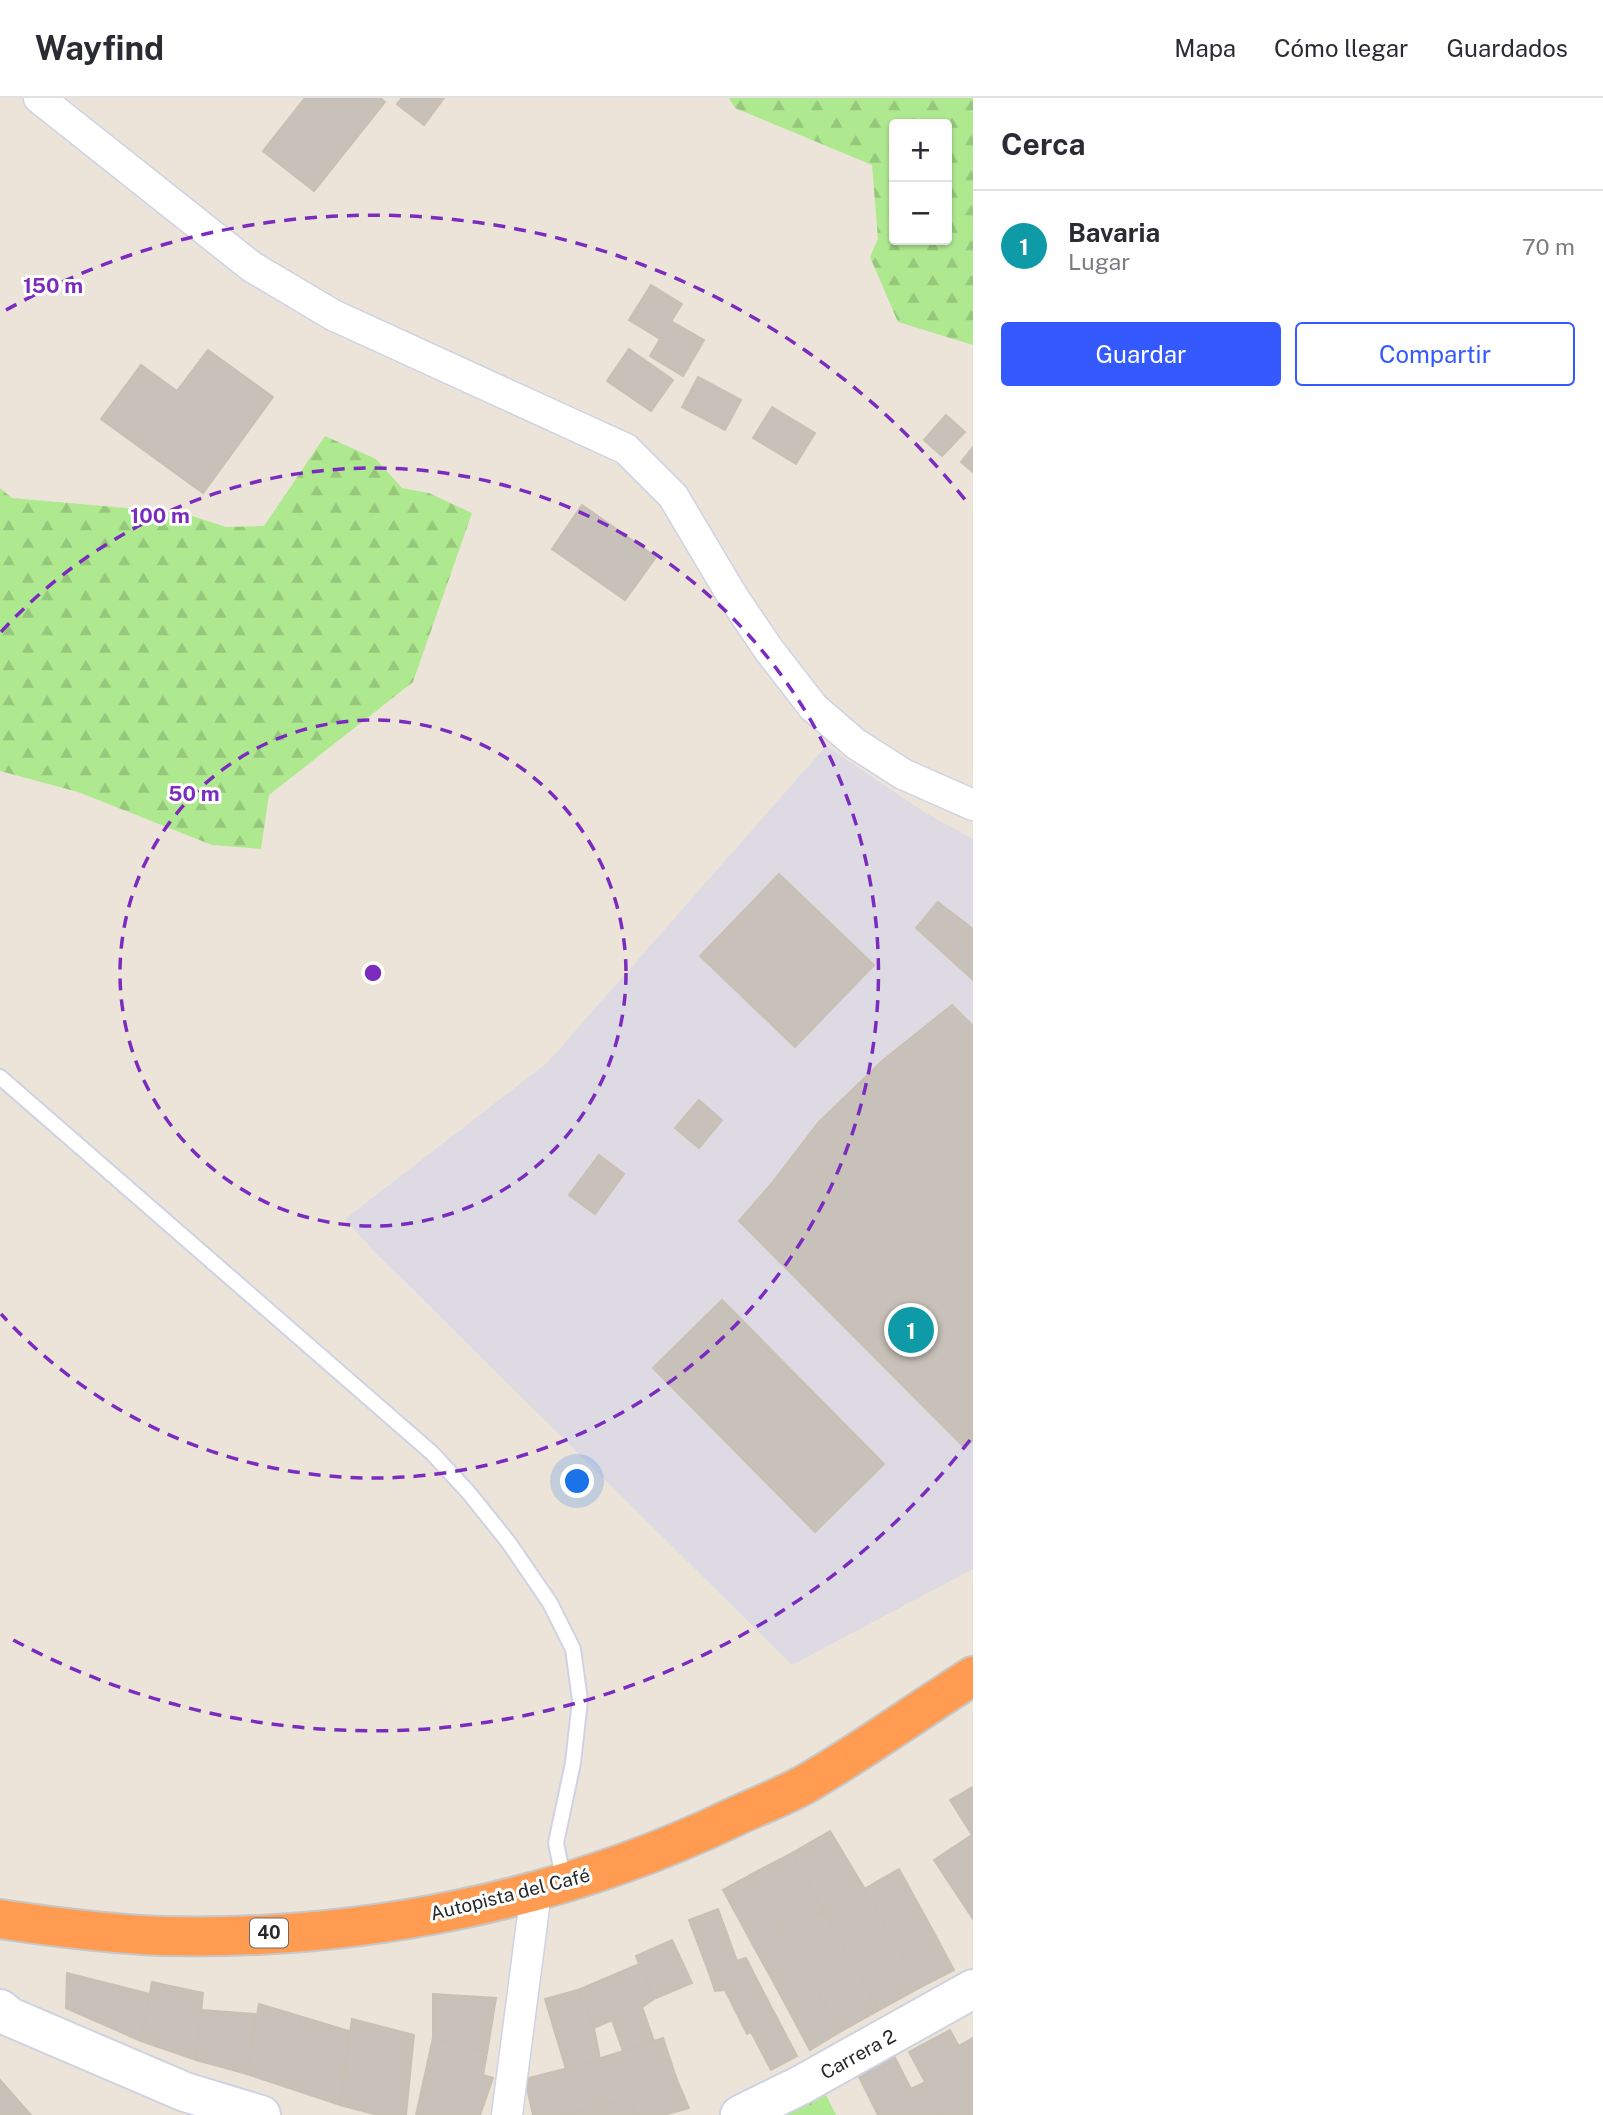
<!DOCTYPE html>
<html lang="es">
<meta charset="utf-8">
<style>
body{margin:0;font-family:"Public Sans",sans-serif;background:#f7f7f7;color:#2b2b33}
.controls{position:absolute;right:21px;top:21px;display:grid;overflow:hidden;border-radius:7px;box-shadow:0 2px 5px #0004}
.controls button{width:63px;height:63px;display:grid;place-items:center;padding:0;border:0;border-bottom:2px solid #e1e1e2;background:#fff;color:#2b2b33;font:35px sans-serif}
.you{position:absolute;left:578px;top:1384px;width:24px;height:24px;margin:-18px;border:5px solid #fff;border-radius:50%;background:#1a73e8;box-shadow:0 0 0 10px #1a73e833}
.badge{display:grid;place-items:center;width:46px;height:46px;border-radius:50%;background:#345aff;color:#fff;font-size:23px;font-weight:700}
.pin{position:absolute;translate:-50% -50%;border:4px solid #fff;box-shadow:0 2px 7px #0006}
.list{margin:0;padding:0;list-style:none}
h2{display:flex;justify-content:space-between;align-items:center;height:91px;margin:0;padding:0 28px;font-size:30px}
h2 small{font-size:23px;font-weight:400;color:#7c7c81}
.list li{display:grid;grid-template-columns:46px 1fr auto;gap:21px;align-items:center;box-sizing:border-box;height:112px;padding:0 28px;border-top:2px solid #e1e1e2}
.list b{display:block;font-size:26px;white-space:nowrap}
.list p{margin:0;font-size:23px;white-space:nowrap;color:#7c7c81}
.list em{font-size:23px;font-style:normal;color:#7c7c81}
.actions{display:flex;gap:14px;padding:21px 28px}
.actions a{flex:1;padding:16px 0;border:2px solid #345aff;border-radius:7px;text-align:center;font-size:24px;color:#345aff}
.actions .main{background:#345aff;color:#fff}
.map{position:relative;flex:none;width:973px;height:2017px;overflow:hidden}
header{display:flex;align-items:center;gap:42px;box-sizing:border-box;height:98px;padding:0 35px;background:#fff;border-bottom:2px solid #e1e1e2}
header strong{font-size:33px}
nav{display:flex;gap:38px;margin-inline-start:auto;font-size:24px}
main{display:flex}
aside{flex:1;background:#fff}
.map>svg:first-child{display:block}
.industrial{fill:#dddae4}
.grass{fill:url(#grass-tufts)}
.forest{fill:url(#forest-firs);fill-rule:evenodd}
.building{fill:#c8c1b9;stroke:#c8c0b3;stroke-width:2}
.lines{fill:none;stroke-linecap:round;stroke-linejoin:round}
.lane-casing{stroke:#ced2e3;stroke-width:18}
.street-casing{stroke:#ced2e3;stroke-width:33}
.secondary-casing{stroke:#ced2e3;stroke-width:42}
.highway-casing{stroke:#c7c7c7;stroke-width:42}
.lane{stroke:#fff;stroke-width:14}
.street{stroke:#fff;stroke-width:30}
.secondary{stroke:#fff;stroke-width:38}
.highway{stroke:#ff9c52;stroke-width:38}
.ring{fill:none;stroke:#7b2cbf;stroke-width:3.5;stroke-dasharray:12 9}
.labels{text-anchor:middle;stroke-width:6;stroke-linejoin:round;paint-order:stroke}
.shield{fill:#fff;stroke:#696969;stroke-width:2}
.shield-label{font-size:18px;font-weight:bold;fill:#292929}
.street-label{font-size:19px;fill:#292929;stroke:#fff}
.centre{fill:#7b2cbf;stroke:#fff;stroke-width:3.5}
.ring-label{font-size:21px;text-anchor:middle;font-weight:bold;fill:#7b2cbf;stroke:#fff;stroke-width:6;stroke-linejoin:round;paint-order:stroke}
</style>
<header>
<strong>Wayfind</strong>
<nav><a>Mapa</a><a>Cómo llegar</a><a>Guardados</a></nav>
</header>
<main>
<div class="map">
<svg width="973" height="2017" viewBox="0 0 973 2017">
<defs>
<pattern id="grass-tufts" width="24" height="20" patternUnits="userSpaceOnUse" patternTransform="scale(1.75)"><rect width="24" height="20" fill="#aee990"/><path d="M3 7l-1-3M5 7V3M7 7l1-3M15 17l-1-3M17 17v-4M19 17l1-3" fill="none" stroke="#96c87c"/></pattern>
<pattern id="forest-firs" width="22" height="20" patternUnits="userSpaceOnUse" patternTransform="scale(1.75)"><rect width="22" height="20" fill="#aee990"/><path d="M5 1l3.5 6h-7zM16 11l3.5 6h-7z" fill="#96c87c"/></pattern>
</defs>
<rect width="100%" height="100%" fill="#ede4d9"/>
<!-- industrial -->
<path class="industrial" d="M826,648L924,714L973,741V1471L792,1567L375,1154L345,1121L547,965Z"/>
<!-- grass -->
<path class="grass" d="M825,1995L836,2017H787Z"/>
<!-- forest -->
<g class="forest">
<path d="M729,0H973V247L898,224L870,159L878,141L872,67L735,10ZM947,26V142H894V26Z"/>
<path d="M325,338L376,361L402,390L429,395L472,415L413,584L269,697L261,751L212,747L78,694L0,673V390L12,400L183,415L226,429L264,428Z"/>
</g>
<!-- building -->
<g class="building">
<path d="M305,0H380L385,4L314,93L263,53Z"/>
<path d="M402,0H444L424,27L397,6Z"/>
<path d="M651,187L682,206L660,241L629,222Z"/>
<path d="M671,223L704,242L683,278L650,258Z"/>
<path d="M629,251L673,282L651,313L607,283Z"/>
<path d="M208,252L273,299L203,395L101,321L141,267L177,293Z"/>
<path d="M698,279L741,302L725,332L682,309Z"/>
<path d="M772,309L815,335L796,366L753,340Z"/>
<path d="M946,317L965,334L942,358L924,342Z"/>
<path d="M973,349V374L961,364Z"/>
<path d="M582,407L656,459L625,502L552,451Z"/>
<path d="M779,776L874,867L795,949L700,858Z"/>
<path d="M938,804L973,831V882L916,830Z"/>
<path d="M952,907L973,928V1342L965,1350L739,1123L772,1085L818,1025L882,963Z"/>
<path d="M699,1002L722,1022L699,1050L675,1030Z"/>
<path d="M599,1057L624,1076L595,1116L569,1097Z"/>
<path d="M722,1202L884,1366L815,1434L653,1270Z"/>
<path d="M973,1689V1736L972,1737L950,1702Z"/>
<path d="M830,1733L868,1796L827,1818L792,1755Z"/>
<path d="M972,1737L973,1739V1821L934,1762Z"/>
<path d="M792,1755L823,1813L785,1834L750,1777Z"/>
<path d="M899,1771L932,1831L898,1850L864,1791Z"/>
<path d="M750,1777L785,1834L755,1851L723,1792Z"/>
<path d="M868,1796L919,1890L879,1912L827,1818Z"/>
<path d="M718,1811L737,1863L708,1872L689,1822Z"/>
<path d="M823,1813L879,1912L840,1934L785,1834Z"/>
<path d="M932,1831L954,1872L919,1890L898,1850Z"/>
<path d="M785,1834L805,1870L775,1887L755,1851Z"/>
<path d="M672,1842L692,1885L654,1901L636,1858Z"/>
<path d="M746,1860L755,1878L725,1892L715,1893L708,1872Z"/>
<path d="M639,1866L654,1901L642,1909L594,1930L578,1892Z"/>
<path d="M805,1870L840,1934L810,1952L775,1887Z"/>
<path d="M67,1875L150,1896L141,1943L66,1910Z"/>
<path d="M755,1878L777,1920L747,1936L725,1892Z"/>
<path d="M152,1884L203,1895L196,1962L141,1943Z"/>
<path d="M578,1892L594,1930L600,1961L566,1971L545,1901Z"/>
<path d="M433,1896L496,1900L487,1955L433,1940Z"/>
<path d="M259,1906L349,1933L340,2007L247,1976Z"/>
<path d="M642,1909L654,1943L623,1953L612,1922Z"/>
<path d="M201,1912L256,1916L247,1976L196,1962Z"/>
<path d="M777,1920L797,1958L771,1972L751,1934Z"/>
<path d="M352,1921L414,1937L406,2017H378L340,2007Z"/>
<path d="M950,1932L973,1975V2017H943L909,1954Z"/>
<path d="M433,1940L487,1955L483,1977L493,1980L480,2017H416Z"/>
<path d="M663,1940L677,1982L595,2010L580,1967Z"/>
<path d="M973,1940V1975L959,1948Z"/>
<path d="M893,1956L911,1991L925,1984L943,2017H878L857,1975Z"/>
<path d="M580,1967L595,2010L557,2017H533L525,1981Z"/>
<path d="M0,1982L31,2017H0Z"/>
<path d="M677,1982L689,2010L664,2017H634L630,1998Z"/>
<path d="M630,1998L634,2017H557L595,2010Z"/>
</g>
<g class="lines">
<!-- lane casing -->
<g class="lane-casing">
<path id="lane" d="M0,979L432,1355L469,1395L509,1445L550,1505L573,1551L580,1602L573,1665L556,1745L564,1784"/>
</g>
<!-- street casing -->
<g class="street-casing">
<g id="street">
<path d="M39,0L252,169L333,217L626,351L673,398L733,499L769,552L813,609L856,646L903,676L973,707"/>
<path d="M507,2017L536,1794"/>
</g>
</g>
<!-- secondary casing -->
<g class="secondary-casing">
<g id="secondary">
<path d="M0,1911L10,1919L185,1994L261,2017"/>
<path d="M740,2017L801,1987L973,1891"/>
</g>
</g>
<!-- highway casing -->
<g class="highway-casing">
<path id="highway" d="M0,1821C54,1829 108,1836 163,1838C358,1843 556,1804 732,1720C757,1708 785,1698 809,1684C865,1651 918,1613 973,1578"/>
</g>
<!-- lane -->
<use href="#lane" class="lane"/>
<!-- street -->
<use href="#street" class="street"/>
<!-- secondary -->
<use href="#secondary" class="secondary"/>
<!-- highway -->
<use href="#highway" class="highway"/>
</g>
<!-- distance rings -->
<g class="ring">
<circle cx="373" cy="875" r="253"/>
<path d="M1 534A505 505 0 1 1 1 1216"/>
<path d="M970 1342A758 758 0 0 1 6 1538M6 212A758 758 0 0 1 970 408"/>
</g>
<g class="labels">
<!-- shield labels -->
<rect class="shield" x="250" y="1820.5" width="38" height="29" rx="5"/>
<g class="shield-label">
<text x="269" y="1841">40</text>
</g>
<!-- street labels -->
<g class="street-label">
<text transform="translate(510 1796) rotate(-14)" y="7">Autopista del Café</text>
<text transform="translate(858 1956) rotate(-29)" y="7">Carrera 2</text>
</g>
</g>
<circle cx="373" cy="875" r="10" class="centre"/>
<g class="ring-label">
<text x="53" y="195">150 m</text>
<text x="160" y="425">100 m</text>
<text x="194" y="703">50 m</text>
</g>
</svg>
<div class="controls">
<button>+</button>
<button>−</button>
</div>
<div class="you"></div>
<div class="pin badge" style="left:911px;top:1232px;background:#0f9aa8">1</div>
</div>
<aside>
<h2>Cerca<small></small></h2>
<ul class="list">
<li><span class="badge" style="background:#0f9aa8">1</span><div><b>Bavaria</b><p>Lugar</p></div><em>70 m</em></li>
</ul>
<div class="actions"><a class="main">Guardar</a><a>Compartir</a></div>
</aside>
</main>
